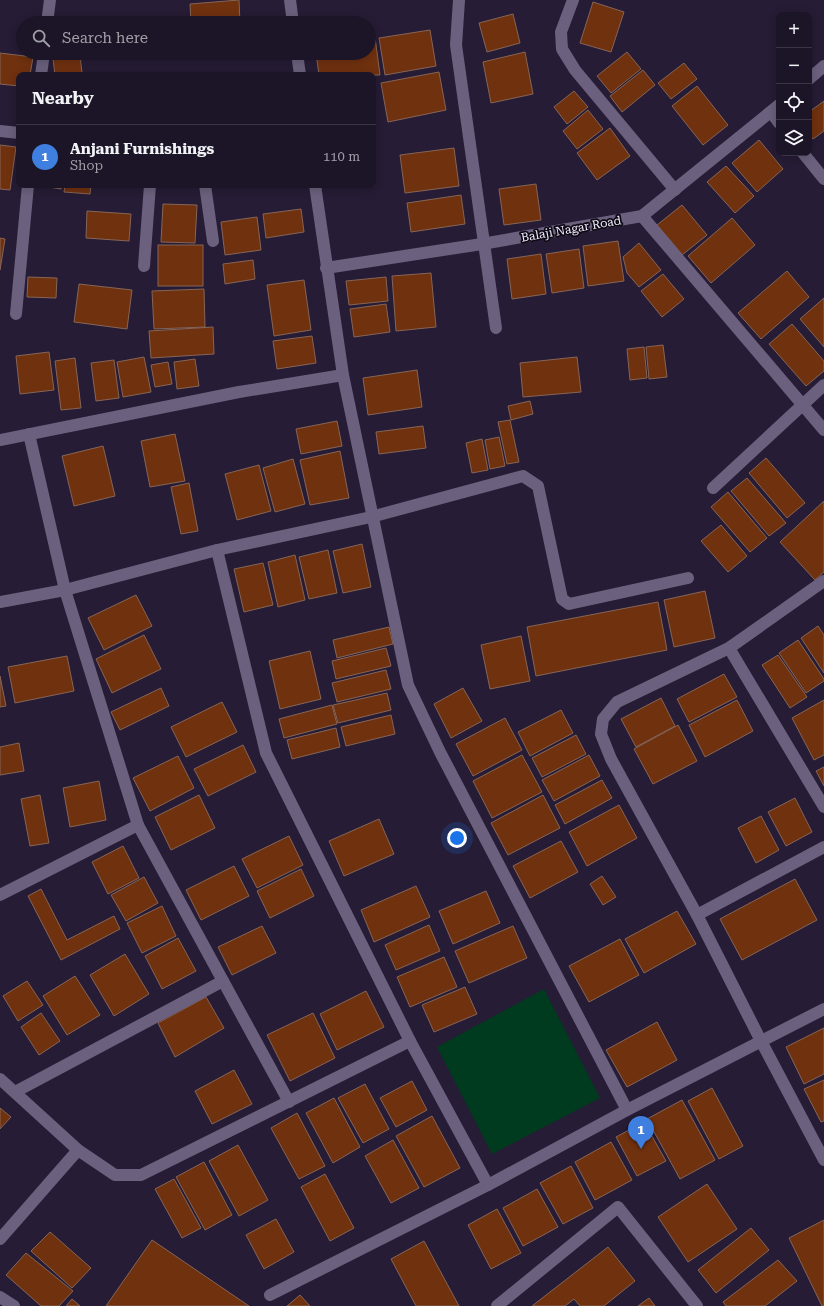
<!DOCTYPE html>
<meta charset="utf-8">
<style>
body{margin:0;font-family:"Roboto Serif",serif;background:#292234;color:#f1f3f6}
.controls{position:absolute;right:12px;top:12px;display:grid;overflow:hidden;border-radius:8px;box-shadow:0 2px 10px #0003}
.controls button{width:36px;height:36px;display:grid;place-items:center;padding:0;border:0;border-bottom:1px solid #3a3445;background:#1c1528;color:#f1f3f6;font:20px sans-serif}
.you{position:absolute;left:457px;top:838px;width:14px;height:14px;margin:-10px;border:3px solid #fff;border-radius:50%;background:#1a73e8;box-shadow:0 0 0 6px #1a73e833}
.badge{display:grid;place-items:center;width:26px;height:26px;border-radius:50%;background:#d99af7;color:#fff;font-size:13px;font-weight:700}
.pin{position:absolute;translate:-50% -33px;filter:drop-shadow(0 1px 2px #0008)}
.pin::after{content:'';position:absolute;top:21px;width:14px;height:12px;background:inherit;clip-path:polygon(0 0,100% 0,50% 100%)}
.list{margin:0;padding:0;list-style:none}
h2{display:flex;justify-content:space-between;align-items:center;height:52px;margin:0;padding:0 16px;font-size:17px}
h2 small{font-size:13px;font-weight:400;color:#a09fa8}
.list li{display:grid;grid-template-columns:26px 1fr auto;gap:12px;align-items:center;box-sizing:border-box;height:64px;padding:0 16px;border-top:1px solid #3a3445}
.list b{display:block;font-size:15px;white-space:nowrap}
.list p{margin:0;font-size:13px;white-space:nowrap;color:#a09fa8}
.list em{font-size:13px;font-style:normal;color:#a09fa8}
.icon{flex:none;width:22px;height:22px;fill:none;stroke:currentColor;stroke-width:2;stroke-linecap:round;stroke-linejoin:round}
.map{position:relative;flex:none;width:824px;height:1306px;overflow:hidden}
.search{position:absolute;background:#1c1528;box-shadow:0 2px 10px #0003;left:16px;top:16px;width:360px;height:44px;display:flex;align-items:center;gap:10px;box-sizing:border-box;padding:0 14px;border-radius:22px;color:#a09fa8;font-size:15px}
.panel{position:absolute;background:#1c1528;box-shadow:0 2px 10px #0003;left:16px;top:72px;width:360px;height:116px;border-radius:8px}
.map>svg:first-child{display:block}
.green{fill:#003b1f}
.building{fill:#70310f;stroke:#866557}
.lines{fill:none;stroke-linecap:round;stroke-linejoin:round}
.minor{stroke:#6b617e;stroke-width:12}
.labels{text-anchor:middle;stroke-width:3.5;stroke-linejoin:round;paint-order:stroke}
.street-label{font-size:12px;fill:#f1ebfd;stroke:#0d0914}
</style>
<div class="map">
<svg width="824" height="1306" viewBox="0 0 824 1306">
<rect width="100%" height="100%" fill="#261c35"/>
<!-- green -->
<path class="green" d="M544,989L600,1098L492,1154L437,1047Z"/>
<!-- building -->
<g class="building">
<path d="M239,0L240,23H191L190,4Z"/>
<path d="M593,2L624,12L611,52L580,43Z"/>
<path d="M513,14L520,43L487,52L479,23Z"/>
<path d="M430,30L436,66L385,75L379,38Z"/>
<path d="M375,37L380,75H319L316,53H369V38Z"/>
<path d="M525,52L533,94L491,103L483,62Z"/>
<path d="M627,52L641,69L611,93L597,76Z"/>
<path d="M0,53L33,57L30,75H19V86L0,84Z"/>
<path d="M80,55L82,73L55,75L53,59Z"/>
<path d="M684,63L697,79L671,99L658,83Z"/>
<path d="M643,70L655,85L622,112L610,96Z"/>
<path d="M439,72L446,110L388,122L381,83Z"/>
<path d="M697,86L728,125L703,145L672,106Z"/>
<path d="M574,91L588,107L567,124L554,107Z"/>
<path d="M824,101V131L813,139L809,134V112Z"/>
<path d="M588,110L603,129L577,149L563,131Z"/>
<path d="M610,128L630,156L597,180L577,153Z"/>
<path d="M759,140L783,169L757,192L732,163Z"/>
<path d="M0,145L16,147L10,190L0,189Z"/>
<path d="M454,148L459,186L405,193L400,155Z"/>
<path d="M726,166L754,196L735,213L707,182Z"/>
<path d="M536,184L541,220L504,225L499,189Z"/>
<path d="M37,185H62L61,189Z"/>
<path d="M65,185H91L90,194L64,192Z"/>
<path d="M461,195L465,224L411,232L407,203Z"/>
<path d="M163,204L197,205L195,243L161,242Z"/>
<path d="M682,205L707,235L682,255L657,225Z"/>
<path d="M301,209L304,232L266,238L263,214Z"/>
<path d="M87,211L131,214L129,241L86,238Z"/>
<path d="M257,217L261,250L225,255L221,222Z"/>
<path d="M732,218L755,245L711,283L688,256Z"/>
<path d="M0,238L5,239L0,270Z"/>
<path d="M618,241L624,281L588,286L583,246Z"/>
<path d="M639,243L661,270L639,287L627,273L623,257Z"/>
<rect x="158" y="245" width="45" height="41"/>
<path d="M579,249L584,288L552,293L546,254Z"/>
<path d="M541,254L546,294L512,299L507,259Z"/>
<path d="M253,260L255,279L225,284L223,264Z"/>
<path d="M787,271L809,297L761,339L738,313Z"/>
<path d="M431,273L436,327L396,331L392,276Z"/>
<path d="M663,274L684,299L662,317L641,291Z"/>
<path d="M28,277L57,278L56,298L27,297Z"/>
<path d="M386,277L388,301L349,305L346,281Z"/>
<path d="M304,280L311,330L274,336L267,285Z"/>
<path d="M79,284L132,290L127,329L74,322Z"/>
<path d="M204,289L205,327L154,329L152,291Z"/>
<path d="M824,298V347L800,319Z"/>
<path d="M386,304L390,332L354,337L350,309Z"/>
<path d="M792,324L824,361V371L806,386L769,344Z"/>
<path d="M213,327L214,354L151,358L149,331Z"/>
<path d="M312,336L316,363L277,369L273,341Z"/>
<path d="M663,345L667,377L649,379L646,347Z"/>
<path d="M644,347L647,378L630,380L627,349Z"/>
<path d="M49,352L54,390L20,394L16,356Z"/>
<path d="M144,357L151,392L123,397L117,362Z"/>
<path d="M577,357L581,392L523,397L520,363Z"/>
<path d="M75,358L81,408L61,410L55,361Z"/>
<path d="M195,359L199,386L177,389L174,362Z"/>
<path d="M114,360L119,398L96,401L91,363Z"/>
<path d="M168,362L172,384L155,387L151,365Z"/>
<path d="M417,370L422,407L368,415L363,378Z"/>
<path d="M530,401L533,414L511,420L508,406Z"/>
<path d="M510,420L519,462L507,464L498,422Z"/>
<path d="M337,421L342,446L301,454L296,429Z"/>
<path d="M423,426L426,448L379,454L376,432Z"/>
<path d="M175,434L185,481L150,487L141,441Z"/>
<path d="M499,437L505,466L490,469L485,440Z"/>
<path d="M482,439L488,470L472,473L466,443Z"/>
<path d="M103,446L115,496L74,506L62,456Z"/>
<path d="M340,451L349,498L310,505L300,460Z"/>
<path d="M766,458L805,503L787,518L749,473Z"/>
<path d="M293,459L305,504L275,512L263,468Z"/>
<path d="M259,465L271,511L237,520L225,474Z"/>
<path d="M747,478L786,523L769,536L731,491Z"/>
<path d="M189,483L198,531L181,534L171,487Z"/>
<path d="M728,492L767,538L750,552L711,507Z"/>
<path d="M824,501V572L815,580L780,542Z"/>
<path d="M721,525L747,556L728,572L701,541Z"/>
<path d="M362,544L371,587L343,593L333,551Z"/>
<path d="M328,550L337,593L309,599L299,557Z"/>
<path d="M295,555L305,600L278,607L268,562Z"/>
<path d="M263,563L273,605L244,612L234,569Z"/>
<path d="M705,591L715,638L674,647L664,600Z"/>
<path d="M136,595L152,626L104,650L88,618Z"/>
<path d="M658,602L667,650L536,676L527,627Z"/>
<path d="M818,626L824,635V673L801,638Z"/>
<path d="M389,627L393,644L337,658L333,640Z"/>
<path d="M144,635L161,669L112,693L96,659Z"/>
<path d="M521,636L530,681L490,689L481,645Z"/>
<path d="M798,640L824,679V681L806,693L779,653Z"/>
<path d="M386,648L391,666L336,679L332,661Z"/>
<path d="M310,651L321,699L280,709L269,661Z"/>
<path d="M778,655L807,697L790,708L762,665Z"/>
<path d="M67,656L74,691L15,703L8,667Z"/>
<path d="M386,670L391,689L337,702L332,683Z"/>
<path d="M724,674L737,697L689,722L677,699Z"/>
<path d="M0,676L6,706L0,707Z"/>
<path d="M161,688L169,706L120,730L111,712Z"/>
<path d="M463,688L482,721L451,738L434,704Z"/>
<path d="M387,693L391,710L338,723L333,705Z"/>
<path d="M661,698L675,726L636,747L621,719Z"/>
<path d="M737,700L753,731L705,757L689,725Z"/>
<path d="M824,700V755L814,760L792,718Z"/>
<path d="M222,702L237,732L186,757L171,727Z"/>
<path d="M332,705L337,724L284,738L279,719Z"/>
<path d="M561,710L573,733L530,756L518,732Z"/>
<path d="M391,715L395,734L346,746L341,727Z"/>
<path d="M505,718L522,750L473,776L456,744Z"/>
<path d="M678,725L697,761L653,784L634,749Z"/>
<path d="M336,728L340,747L292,759L287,740Z"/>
<path d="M576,735L586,754L542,777L532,758Z"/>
<path d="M19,743L24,771L0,775V747Z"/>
<path d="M243,745L256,772L208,796L194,769Z"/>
<path d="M522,755L542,792L492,818L473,781Z"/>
<path d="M589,755L600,776L554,801L542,780Z"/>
<path d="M178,756L194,788L150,811L133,778Z"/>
<path d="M824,767V786L816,771Z"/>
<path d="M602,780L612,798L565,824L555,805Z"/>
<path d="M99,781L106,820L70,827L63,788Z"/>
<path d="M40,795L49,843L30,846L21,799Z"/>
<path d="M199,795L215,828L171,850L155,817Z"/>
<path d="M543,795L560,828L508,855L491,823Z"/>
<path d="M795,798L812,832L786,846L768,812Z"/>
<path d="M619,805L637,838L587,866L569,832Z"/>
<path d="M761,816L779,850L756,863L738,828Z"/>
<path d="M379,819L394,854L344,876L329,841Z"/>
<path d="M289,836L303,865L257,888L242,859Z"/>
<path d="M561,841L578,872L530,898L513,866Z"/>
<path d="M123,846L139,878L108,894L92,862Z"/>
<path d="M234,866L249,896L201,920L186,890Z"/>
<path d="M301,869L314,896L270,918L257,891Z"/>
<path d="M602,876L616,897L603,905L590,884Z"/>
<path d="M144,877L158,903L126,921L111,895Z"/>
<path d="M795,879L817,920L742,960L720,919Z"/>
<path d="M416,886L430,917L374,942L361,910Z"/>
<path d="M41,889L67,940L114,916L120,929L61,960L28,896Z"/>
<path d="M486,891L500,923L453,944L439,911Z"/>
<path d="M162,906L176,936L142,953L127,923Z"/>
<path d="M677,911L696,944L644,973L625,939Z"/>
<path d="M429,925L440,951L396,970L385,945Z"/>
<path d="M262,926L276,953L232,975L218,947Z"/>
<path d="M513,926L527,958L469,983L455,951Z"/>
<path d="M178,938L196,971L162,989L145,956Z"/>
<path d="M620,939L639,975L589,1002L569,966Z"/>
<path d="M125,954L149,994L114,1016L90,975Z"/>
<path d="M444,957L457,987L410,1007L397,977Z"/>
<path d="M75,976L100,1015L67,1035L43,996Z"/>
<path d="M27,981L43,1005L18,1021L3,996Z"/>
<path d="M465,987L477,1014L434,1032L422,1005Z"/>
<path d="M366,991L384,1027L337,1050L320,1014Z"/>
<path d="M206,997L224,1028L175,1057L158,1023Z"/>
<path d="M41,1013L60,1041L39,1055L21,1027Z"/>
<path d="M313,1013L335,1058L290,1081L267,1035Z"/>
<path d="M657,1022L677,1060L627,1087L606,1050Z"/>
<path d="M824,1028V1074L804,1084L786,1047Z"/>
<path d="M234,1070L252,1104L212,1124L195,1091Z"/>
<path d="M824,1080V1121L821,1122L804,1089Z"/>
<path d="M412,1081L427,1110L396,1127L380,1098Z"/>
<path d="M365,1084L389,1129L363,1143L338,1098Z"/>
<path d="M712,1088L743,1146L719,1159L688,1101Z"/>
<path d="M334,1098L360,1147L333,1163L306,1113Z"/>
<path d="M682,1100L715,1160L680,1179L647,1119Z"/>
<path d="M0,1108L11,1117L0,1129Z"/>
<path d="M297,1113L325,1166L299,1179L271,1128Z"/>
<path d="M432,1116L460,1168L424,1187L396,1136Z"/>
<path d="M644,1122L666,1161L637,1176L616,1137Z"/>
<path d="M393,1140L419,1188L391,1203L365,1156Z"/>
<path d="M611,1142L632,1180L595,1200L575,1162Z"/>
<path d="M238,1145L268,1200L239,1216L209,1161Z"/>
<path d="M204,1162L232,1215L205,1230L176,1177Z"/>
<path d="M571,1166L593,1208L563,1224L540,1183Z"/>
<path d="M325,1174L354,1228L330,1241L301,1187Z"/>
<path d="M174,1179L201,1228L182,1238L155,1189Z"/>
<path d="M707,1184L737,1229L688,1262L658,1217Z"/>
<path d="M537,1189L558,1227L523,1246L503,1208Z"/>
<path d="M497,1209L521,1253L491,1269L468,1225Z"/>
<path d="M276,1219L294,1252L264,1269L246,1235Z"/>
<path d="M824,1220V1306H822L789,1238Z"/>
<path d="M751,1228L769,1250L716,1293L698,1270Z"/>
<path d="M50,1232L91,1268L72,1288L31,1251Z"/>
<path d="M152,1240L249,1306H106Z"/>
<path d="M424,1241L459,1306H416L391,1259Z"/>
<path d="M608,1247L635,1281L604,1306H580L574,1299L565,1306H532Z"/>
<path d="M26,1253L73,1291L59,1306H41L6,1275Z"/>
<path d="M778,1260L797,1281L765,1306H726L723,1302Z"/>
<path d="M300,1295L310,1306H287Z"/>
<path d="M649,1298L655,1306H638Z"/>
<path d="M72,1299L80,1306H66Z"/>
</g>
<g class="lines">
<!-- minor -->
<g class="minor">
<path d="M290,0L293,23"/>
<path d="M459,0L456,45L496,328"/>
<path d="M573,0L561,32L562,49L575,70L675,190"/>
<path d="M47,23L50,0"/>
<path d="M297,53L300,75"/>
<path d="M41,75L44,53"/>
<path d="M809,79L824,66"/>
<path d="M771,112L779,123"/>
<path d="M0,131L19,133"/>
<path d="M803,153L824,179"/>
<path d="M205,185L213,241"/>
<path d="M315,185L343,375L408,685L440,752L627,1110"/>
<path d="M642,216L824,430"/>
<path d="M144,266L150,185"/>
<path d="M326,268L482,244L642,216L779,105"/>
<path d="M16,314L28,185"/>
<path d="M29,434L65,590L138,825L289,1102"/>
<path d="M0,440L239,392L343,375"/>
<path d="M713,488L824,385"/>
<path d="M217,550L266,753L410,1041L488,1185"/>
<path d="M824,581L729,648L824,807"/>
<path d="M0,602L65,590L217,550L371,517L523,476L538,486L562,599L569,604L688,578"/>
<path d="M729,648L617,702L603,719L601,734L611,759L697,915L761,1041L824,1160"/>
<path d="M0,895L138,825"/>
<path d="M697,915L824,847"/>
<path d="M0,1079L78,1150L115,1175H141L410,1041"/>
<path d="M15,1092L223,981"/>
<path d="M0,1239L78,1150"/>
<path d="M270,1295L488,1185L627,1110L824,1009"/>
<path d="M0,1297L14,1306"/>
<path d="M497,1306L618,1207L697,1306"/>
</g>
</g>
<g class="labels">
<!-- street labels -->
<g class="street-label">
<text transform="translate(571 229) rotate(-10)" y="4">Balaji Nagar Road</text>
</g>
</g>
</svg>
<div class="controls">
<button>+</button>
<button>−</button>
<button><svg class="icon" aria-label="locate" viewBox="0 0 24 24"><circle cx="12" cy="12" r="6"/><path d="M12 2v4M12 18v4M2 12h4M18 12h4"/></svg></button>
<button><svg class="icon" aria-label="layers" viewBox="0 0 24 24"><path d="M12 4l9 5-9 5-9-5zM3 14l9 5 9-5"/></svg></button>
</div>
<div class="you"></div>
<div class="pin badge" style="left:641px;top:1149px;background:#3f7fe0">1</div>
<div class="search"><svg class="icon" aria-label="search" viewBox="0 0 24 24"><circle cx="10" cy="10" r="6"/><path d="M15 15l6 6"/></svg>Search here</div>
<section class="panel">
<h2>Nearby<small></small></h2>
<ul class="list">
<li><span class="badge" style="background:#3f7fe0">1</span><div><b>Anjani Furnishings</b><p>Shop</p></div><em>110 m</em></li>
</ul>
</section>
</div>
